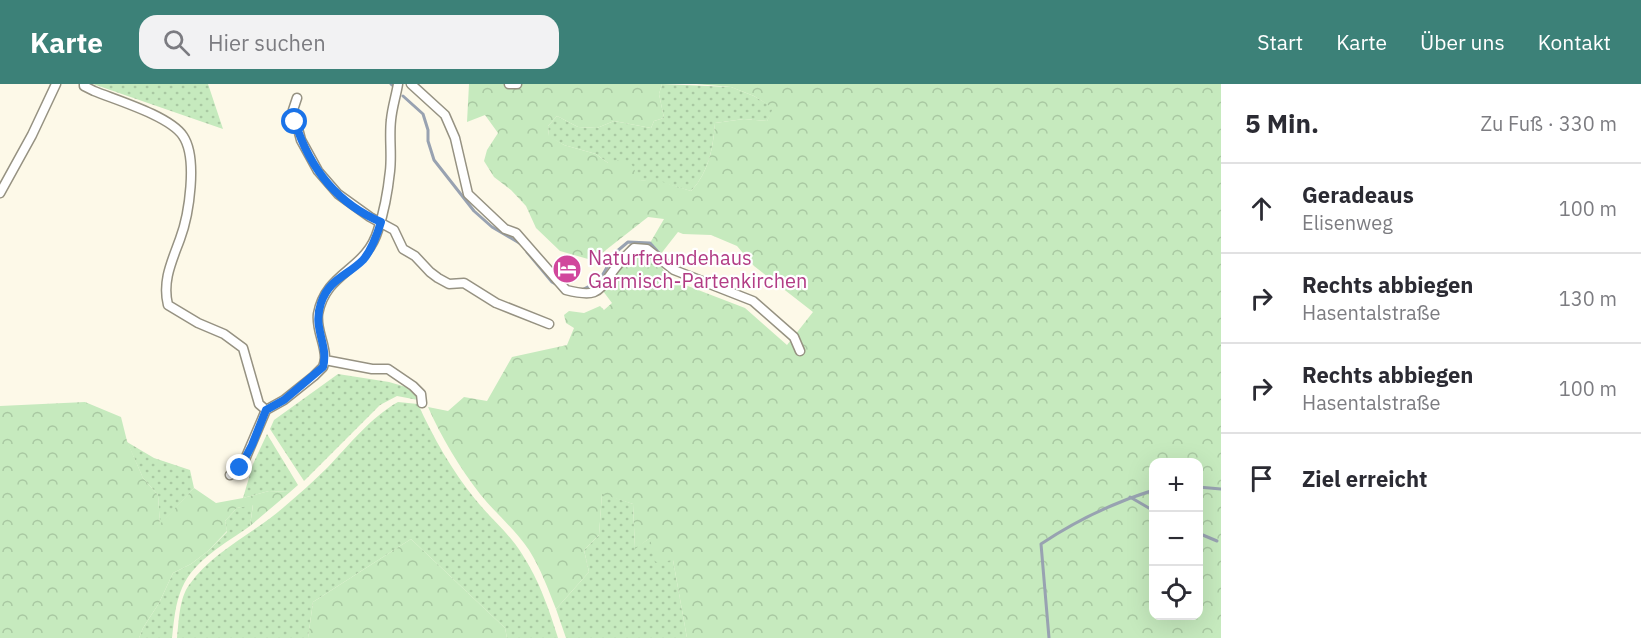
<!DOCTYPE html>
<html lang="de">
<meta charset="utf-8">
<style>
body{margin:0;font-family:"IBM Plex Sans",sans-serif;background:#f2f2f3;color:#2b2b33}
.controls{position:absolute;right:18px;bottom:18px;display:grid;overflow:hidden;border-radius:12px;box-shadow:0 6px 24px #0002}
.controls button{width:54px;height:54px;display:grid;place-items:center;padding:0;border:0;border-bottom:2px solid #e1e1e2;background:#fff;color:#2b2b33;font:30px sans-serif}
.stop{position:absolute;width:18px;height:18px;margin:-14px;border:4px solid #1a73e8;border-radius:50%;background:#fff}
.stop.end{background:#1a73e8;border-color:#fff;box-shadow:0 2px 6px #0008}
.list{margin:0;padding:0;list-style:none}
h2{display:flex;justify-content:space-between;align-items:center;height:78px;margin:0;padding:0 24px;font-size:26px}
h2 small{font-size:20px;font-weight:400;color:#7c7c81}
.list li{display:grid;grid-template-columns:39px 1fr auto;gap:18px;align-items:center;box-sizing:border-box;height:90px;padding:0 24px;border-top:2px solid #e1e1e2}
.list b{display:block;font-size:22px;white-space:nowrap}
.list p{margin:0;font-size:20px;white-space:nowrap;color:#7c7c81}
.list em{font-size:20px;font-style:normal;color:#7c7c81}
.icon{flex:none;width:33px;height:33px;fill:none;stroke:currentColor;stroke-width:2;stroke-linecap:round;stroke-linejoin:round}
.map{position:relative;flex:none;width:1221px;height:554px;overflow:hidden}
header{display:flex;align-items:center;gap:36px;box-sizing:border-box;height:84px;padding:0 30px;background:#3c8178;color:#fff}
header strong{font-size:28px}
nav{display:flex;gap:33px;margin-inline-start:auto;font-size:21px}
.search{width:420px;height:54px;background:#f2f2f3;display:flex;align-items:center;gap:15px;box-sizing:border-box;padding:0 21px;border-radius:18px;color:#7c7c81;font-size:22px}
main{display:flex}
aside{flex:1;background:#fff}
.map>svg:first-child{display:block}
.grass{fill:url(#grass-dots)}
.forest{fill:url(#forest-crowns);fill-rule:evenodd}
.lines{fill:none;stroke-linecap:round;stroke-linejoin:round}
.stream{stroke:#98a2b1;stroke-width:3}
.minor-casing{stroke:#969282;stroke-width:11}
.minor{stroke:#fff;stroke-width:8}
.route{stroke:#1a73e8;stroke-width:8}
.labels{text-anchor:middle;stroke-width:4.5;stroke-linejoin:round;paint-order:stroke}
.hotel-label{font-size:20px;fill:#b23c85;stroke:#fff;text-anchor:start}
</style>
<header>
<strong>Karte</strong>
<div class="search"><svg class="icon" aria-label="search" viewBox="0 0 24 24"><circle cx="10" cy="10" r="6"/><path d="M15 15l6 6"/></svg>Hier suchen</div>
<nav><a>Start</a><a>Karte</a><a>Über uns</a><a>Kontakt</a></nav>
</header>
<main>
<div class="map">
<svg width="1221" height="554" viewBox="0 0 1221 554">
<defs>
<pattern id="grass-dots" width="8" height="8" patternUnits="userSpaceOnUse" patternTransform="scale(1.5)"><rect width="8" height="8" fill="#c6eabe"/><path d="M2 2h.1M6 6h.1" fill="none" stroke="#a9c8a2" stroke-width="1.8" stroke-linecap="round"/></pattern>
<pattern id="forest-crowns" width="20" height="18" patternUnits="userSpaceOnUse" patternTransform="scale(1.5)"><rect width="20" height="18" fill="#c6eabe"/><path d="M2 6a3 3 0 1 1 6 0M12 15a3 3 0 1 1 6 0" fill="none" stroke="#a9c8a2"/></pattern>
</defs>
<rect width="100%" height="100%" fill="#fdf9e8"/>
<!-- grass -->
<g class="grass">
<path d="M93,0H208L223,45Z"/>
<path d="M662,0L731,3L754,12L774,24L767,37L744,35L715,39C713,64 709,88 691,107L653,96L640,97L608,79L596,70L564,61L549,53L548,42L557,32L578,43L597,44L614,37L651,44L654,37L664,34L659,10Z"/>
<path d="M338,290L389,298L413,305L418,316L397,312L380,321L304,397L270,345L274,336Z"/>
<path d="M398,318L418,320C433,353 452,387 475,415C490,434 509,449 522,470C539,496 549,525 558,554H507L505,544L411,455L313,518L308,554H177C179,537 179,515 189,501C213,467 253,450 284,423C299,410 314,397 328,383C350,360 370,334 398,318Z"/>
<path d="M267,350L298,401L290,408L269,407L243,414L253,380Z"/>
<path d="M127,358L154,374L190,386L194,404L160,441L158,411L143,394Z"/>
<path d="M602,409L633,420L635,464L650,454L673,476L687,554H566L556,525L589,488L584,466L599,451Z"/>
<path d="M253,420L250,442C226,459 194,476 182,504C175,520 174,537 172,554H139L143,544L159,519L173,489L191,480L208,467L227,448L225,437L237,424Z"/>
</g>
<!-- forest -->
<g class="forest">
<path d="M469,0H662L659,10L664,34L654,37L651,44L614,37L597,44L578,43L557,32L548,42L549,52L564,61L596,70L608,79L617,76L632,81L640,97L653,95L691,107C709,88 713,64 715,39L744,35L767,37L773,24L754,12L731,3L696,0H1221V554H687L673,476L655,479L650,454L635,465L633,420L602,410L599,451L584,466L589,488L556,525C548,505 541,485 529,466C515,445 496,430 480,410C460,384 441,353 428,323L448,327L464,313L487,317L512,273L567,261L574,244L566,239L564,231L569,227L584,229L600,222L604,226L612,219L603,207L605,206L607,198L634,164L657,172L667,194L745,224L787,261L813,228L754,182L737,162L711,151L683,150L678,148L660,171L650,159L664,135L648,133L597,173L588,175L560,167L536,144L526,122L511,106L494,93L484,77L487,66L498,49L485,31L467,38ZM1154,378H1198V532H1154Z"/>
<path d="M85,318L121,333L127,357L143,394L158,411L160,440L194,404L216,419L243,414L269,407L290,408L250,442L253,421L237,424L225,437L227,447L208,467L191,480L173,489L159,519L143,544L139,554H0V322Z"/>
<path d="M411,455L505,544L507,554H308L313,518Z"/>
</g>
<g class="lines">
<!-- stream -->
<g class="stream">
<path d="M391,0L392,1"/>
<path d="M403,12L423,30L428,46V57L434,76L474,127L492,143L521,160"/>
<path d="M527,168L552,198L559,202"/>
<path d="M582,206L599,197L616,168L628,158L650,159L659,169"/>
<path d="M1198,403L1221,405"/>
<path d="M1130,413L1154,427"/>
<path d="M1198,449L1217,457"/>
<path d="M1049,554L1041,460C1077,436 1112,419 1154,406"/>
</g>
<!-- minor casing -->
<g class="minor-casing">
<g id="minor">
<path d="M84,0V2L94,7C116,16 170,32 183,52C198,74 189,131 180,155C172,177 162,197 168,221L198,239L224,250L243,264L259,320L266,326"/>
<path d="M398,0C396,12 392,24 391,36C389,53 392,70 390,87C388,106 384,128 378,146C366,187 326,187 318,230C316,247 326,260 325,276L372,285H388L413,302L421,310L422,319"/>
<path d="M411,0L445,31L455,54L468,110L505,145L516,149L566,206C602,215 598,205 617,182C622,175 628,170 634,164L647,165L674,186L753,217L794,253L800,267"/>
<path d="M509,0H517"/>
<path d="M297,14L293,26L301,56L318,87L338,110L370,133L394,146L403,165L415,172L430,188L438,194L449,200L464,199L496,219L549,240"/>
<path d="M0,109L32,51L56,0"/>
<path d="M230,391L240,384L246,373L266,326L284,316L314,292L323,283L325,276"/>
</g>
</g>
<!-- minor -->
<use href="#minor" class="minor"/>
</g>
<g class="lines">
<!-- route -->
<path class="route" d="M240,384L252,361L266,326L284,316L323,283C329,260 312,245 321,219C329,195 347,192 363,176C372,166 377,151 381,138C336,119 309,82 295,38"/>
</g>
<!-- icons -->
<defs>
<g id="hotel-disc" transform="scale(1.5)"><circle r="9.5" fill="#d1479c" stroke="#fff"/><path d="M-6-4.5h1.5V1H6V5H4.5V3h-9V5H-6ZM-4 0a1.8 1.8 0 1 1 3.6 0ZM.5 0V-2.5h3Q6-2.5 6 0Z" fill="#fff"/></g>
</defs>
<g fill-rule="evenodd">
<use href="#hotel-disc" x="567" y="185"/>
</g>
<g class="labels">
<!-- hotel labels -->
<g class="hotel-label">
<text x="588" y="181">Naturfreundehaus<tspan x="588" dy="23">Garmisch-Partenkirchen</tspan></text>
</g>
</g>
</svg>
<div class="controls">
<button>+</button>
<button>−</button>
<button><svg class="icon" aria-label="locate" viewBox="0 0 24 24"><circle cx="12" cy="12" r="6"/><path d="M12 2v4M12 18v4M2 12h4M18 12h4"/></svg></button>
</div>
<div class="stop" style="left:295px;top:38px"></div>
<div class="stop end" style="left:240px;top:384px"></div>
</div>
<aside>
<h2>5 Min.<small>Zu Fuß · 330 m</small></h2>
<ul class="list">
<li><svg class="icon" aria-label="ahead" viewBox="0 0 24 24"><path d="M12 20V5M6 11l6-6 6 6"/></svg><div><b>Geradeaus</b><p>Elisenweg</p></div><em>100 m</em></li>
<li><svg class="icon" aria-label="right" viewBox="0 0 24 24"><path d="M7 20v-9h11M14 6l5 5-5 5"/></svg><div><b>Rechts abbiegen</b><p>Hasentalstraße</p></div><em>130 m</em></li>
<li><svg class="icon" aria-label="right" viewBox="0 0 24 24"><path d="M7 20v-9h11M14 6l5 5-5 5"/></svg><div><b>Rechts abbiegen</b><p>Hasentalstraße</p></div><em>100 m</em></li>
<li><svg class="icon" aria-label="arrive" viewBox="0 0 24 24"><path d="M6 21V4h12l-3 4 3 4H6"/></svg><div><b>Ziel erreicht</b></div></li>
</ul>
</aside>
</main>
